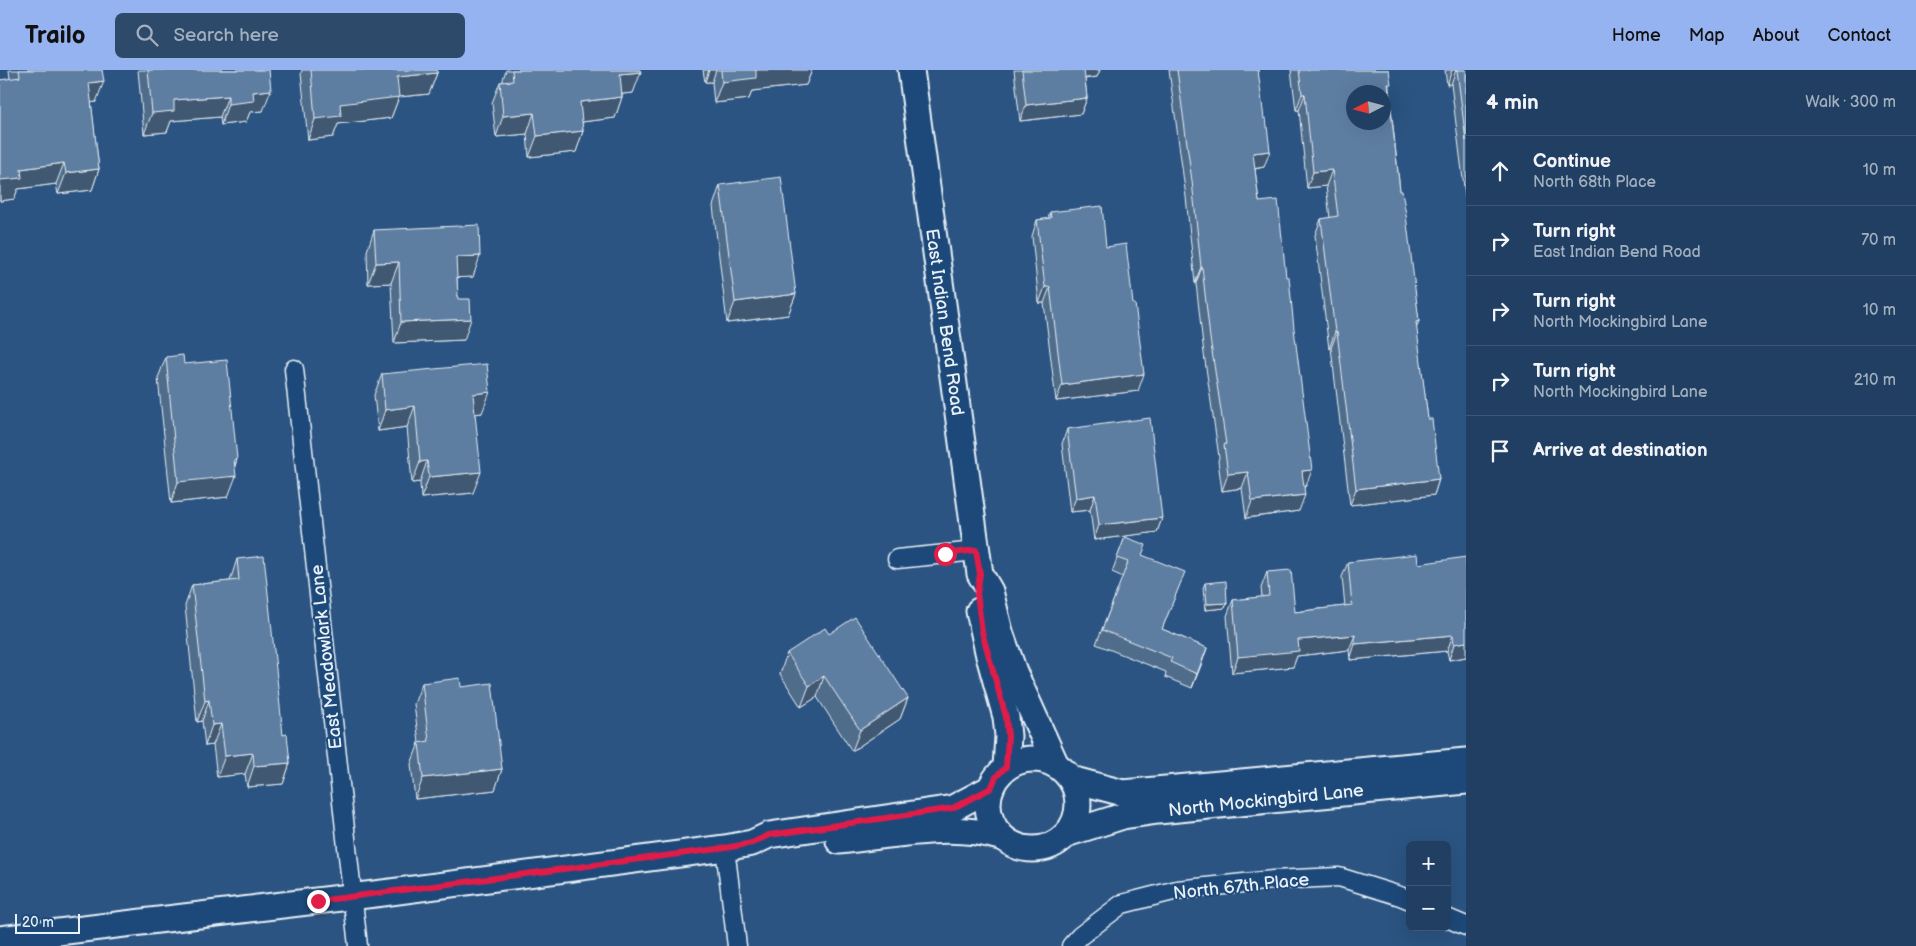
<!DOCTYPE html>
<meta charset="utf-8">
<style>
body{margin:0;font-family:"Balsamiq Sans",sans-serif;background:#2d4a6b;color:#f1f3f6}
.controls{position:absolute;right:15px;bottom:15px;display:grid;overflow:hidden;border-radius:8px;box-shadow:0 5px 20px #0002}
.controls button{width:45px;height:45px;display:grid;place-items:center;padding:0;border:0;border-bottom:1px solid #3d5877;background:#203f62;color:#f1f3f6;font:25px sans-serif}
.compass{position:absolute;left:1346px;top:15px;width:45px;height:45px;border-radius:50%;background:#203f62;box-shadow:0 5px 20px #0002;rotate:264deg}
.scale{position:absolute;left:15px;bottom:12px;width:65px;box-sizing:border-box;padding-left:5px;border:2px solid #e8f1f8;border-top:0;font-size:14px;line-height:18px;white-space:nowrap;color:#e8f1f8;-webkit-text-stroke:4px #1f4a7a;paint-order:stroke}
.stop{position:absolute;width:15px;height:15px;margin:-11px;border:4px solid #e11d48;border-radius:50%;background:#fff}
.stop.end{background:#e11d48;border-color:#fff;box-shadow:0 1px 5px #0008}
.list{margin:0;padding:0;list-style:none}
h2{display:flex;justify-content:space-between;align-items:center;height:65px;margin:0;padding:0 20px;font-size:21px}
h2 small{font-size:16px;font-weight:400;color:#a2afbe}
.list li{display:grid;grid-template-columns:32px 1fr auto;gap:15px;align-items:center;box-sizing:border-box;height:70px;padding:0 20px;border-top:1px solid #3d5877}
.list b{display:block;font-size:19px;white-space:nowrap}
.list p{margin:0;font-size:16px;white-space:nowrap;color:#a2afbe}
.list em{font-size:16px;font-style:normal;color:#a2afbe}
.icon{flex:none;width:28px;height:28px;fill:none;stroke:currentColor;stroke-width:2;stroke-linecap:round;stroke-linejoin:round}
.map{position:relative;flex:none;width:1466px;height:876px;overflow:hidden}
header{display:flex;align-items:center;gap:30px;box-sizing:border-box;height:70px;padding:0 25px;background:#95b2f1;color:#111}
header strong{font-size:24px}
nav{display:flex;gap:28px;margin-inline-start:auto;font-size:18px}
.search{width:350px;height:45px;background:#2d4a6b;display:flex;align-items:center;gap:12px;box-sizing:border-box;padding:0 18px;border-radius:8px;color:#a2afbe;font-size:19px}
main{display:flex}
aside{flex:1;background:#203f62}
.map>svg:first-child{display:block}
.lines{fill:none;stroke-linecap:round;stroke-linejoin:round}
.street-casing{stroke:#e8f1f8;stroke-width:21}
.secondary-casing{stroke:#e8f1f8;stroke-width:29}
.street{stroke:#1f4a7a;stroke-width:18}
.secondary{stroke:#1f4a7a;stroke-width:25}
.wall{fill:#506c8a;stroke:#e8f1f8}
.shaded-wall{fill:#415871;stroke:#e8f1f8}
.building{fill:#5d7da1;stroke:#e8f1f8;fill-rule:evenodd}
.route{stroke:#e11d48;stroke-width:6}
.labels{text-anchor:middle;stroke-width:4;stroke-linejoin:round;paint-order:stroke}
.street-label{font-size:18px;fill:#e8f1f8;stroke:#1f4a7a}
</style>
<header>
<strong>Trailo</strong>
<div class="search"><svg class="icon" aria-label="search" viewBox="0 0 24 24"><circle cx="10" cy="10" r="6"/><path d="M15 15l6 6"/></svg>Search here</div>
<nav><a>Home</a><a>Map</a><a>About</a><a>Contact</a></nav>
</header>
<main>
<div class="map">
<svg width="1466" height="876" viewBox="0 0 1466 876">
<rect width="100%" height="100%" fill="#2b5482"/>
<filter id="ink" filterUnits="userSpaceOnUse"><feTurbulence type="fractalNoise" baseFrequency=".02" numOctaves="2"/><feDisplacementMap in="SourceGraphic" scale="10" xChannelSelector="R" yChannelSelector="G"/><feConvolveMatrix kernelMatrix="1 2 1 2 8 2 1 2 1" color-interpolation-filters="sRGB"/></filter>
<g filter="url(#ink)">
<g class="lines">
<!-- street casing -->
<g class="street-casing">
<g id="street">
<path d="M294,299L358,876"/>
<path d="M897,489L976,481"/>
<path d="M725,778L737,876"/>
<path d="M1447,848L1466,856"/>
<path d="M1071,876L1080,866L1122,834L1177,820L1273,810L1339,807L1400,826L1410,830"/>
</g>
</g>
<!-- secondary casing -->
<g class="secondary-casing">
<g id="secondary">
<path d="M911,0L980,504L990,521L1000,562L1014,602L1056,695"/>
<path d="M979,541L989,586L1006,647L1008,666L1006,697"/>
<circle cx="1033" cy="734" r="45"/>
<path d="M1071,709L1123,723L1466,691"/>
<path d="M1069,763L1123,746L1158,741L1466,711"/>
<path d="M839,771C891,766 950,752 1000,767"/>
<path d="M0,869L383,823L725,778L752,773L769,765L947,739L953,738L991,718"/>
</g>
</g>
<!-- street -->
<use href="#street" class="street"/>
<!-- secondary -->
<use href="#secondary" class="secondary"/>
</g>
<!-- wall -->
<g class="wall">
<path d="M9,0H102L96,32H91L99,99L92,120L58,124L56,114L18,119L14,129L0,131V10L10,9Z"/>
<path d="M138,0H269L263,41L250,42L246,52L221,55L220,47L171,51L167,62L144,64Z"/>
<path d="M302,0H437V3L429,24L399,27L391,48L338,54L333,67L308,70L301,3Z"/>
<path d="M506,0H640L633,23L622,24V27L615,48L582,52L583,61L576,82L529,87L527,64L496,67L492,33L500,12H503V9Z"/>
<path d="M703,0H812L806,15L752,21L749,29L714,33L712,12H705Z"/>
<path d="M1014,0H1100L1097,7L1085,9L1087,28L1081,44L1020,51Z"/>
<path d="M1169,0H1258L1264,97L1255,99L1259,132L1306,416L1304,417L1299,441L1246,448L1242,418L1222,421L1218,391L1219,387L1204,284L1196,213H1195L1186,127Z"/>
<path d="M1291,0H1389V18L1400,121L1419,251L1416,258L1428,349L1439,409L1434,425L1350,435L1331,278L1329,279L1315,165L1321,149L1330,148L1326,116L1307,118L1299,40H1296Z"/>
<path d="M1445,0H1466V133L1451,14L1447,15Z"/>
<path d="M720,115L796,224L788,245L727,253L713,136Z"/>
<path d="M1050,142L1106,177L1138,321L1056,331L1044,233H1039L1032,166L1037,150L1048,149Z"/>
<path d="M374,160L473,207H457L458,229L464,270L394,273L391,213L368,214L367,181Z"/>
<path d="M166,287L184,294L237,389L235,396L228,427L171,433L158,308Z"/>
<path d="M382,304L482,343L475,344L473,423L421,428L420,412L412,413L407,357L378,361L374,325Z"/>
<path d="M1067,359L1162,448L1157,462L1094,470L1090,440L1070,442L1062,374Z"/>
<path d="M1125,467L1142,485L1179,516L1162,559L1207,578L1192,618L1165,607L1166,602L1096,574L1123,507L1112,502Z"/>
<path d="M237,489L290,693L283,714L247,717L245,704L217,707L213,675L205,676L202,651L197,652L185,536L192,515L230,511Z"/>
<path d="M1348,492L1418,494L1466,587L1449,590L1447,581L1350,590L1349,580L1297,586L1293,597L1232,603L1227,546L1233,530L1262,527L1261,518L1267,502L1295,542L1345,536L1342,507Z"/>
<path d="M1205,513L1227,533L1225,538L1205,540L1203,518Z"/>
<path d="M829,564L908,628L900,649L852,681L817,627L801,637L780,604L787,583Z"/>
<path d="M422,613L461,617L502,699L495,720L415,729L411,694L419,673L414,634Z"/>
</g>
<!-- shaded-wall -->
<g class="shaded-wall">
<path d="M709,0H716L712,12H705Z"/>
<path d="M756,0H812L806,15L752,21L749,29L714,33L722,12Z"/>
<path d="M1080,0H1100L1097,7L1077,9Z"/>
<path d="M1452,0H1456L1451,14L1447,15Z"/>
<path d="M641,2L633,23L612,25L620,4Z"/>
<path d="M437,3L429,24L399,27L391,48L338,54L333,67L308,70L315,49L340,34L397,7Z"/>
<path d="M104,11L96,32L81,34L89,13Z"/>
<path d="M271,20L263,41L250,42L246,52L221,55L228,34L253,22Z"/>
<path d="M1302,24H1305L1299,40H1296Z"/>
<path d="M228,26L220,47L171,51L167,62L144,64L152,43L174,30Z"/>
<path d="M622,27L615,48L573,53L580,32Z"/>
<path d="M1087,28L1081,44L1020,51L1026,35Z"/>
<path d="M534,43L527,64L496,67L503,46Z"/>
<path d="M583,61L576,82L529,87L537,66Z"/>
<path d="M1270,81L1264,97L1247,100L1253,83Z"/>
<path d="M64,93L56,114L18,119L14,129L0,131V110L21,99Z"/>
<path d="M99,99L92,120L58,124L66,103Z"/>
<path d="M1332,100L1326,116L1307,118L1313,102Z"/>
<path d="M480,186L473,207L448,208L456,187Z"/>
<path d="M399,192L391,213L368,214L376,193Z"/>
<path d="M1201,197H1202L1196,213H1195Z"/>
<path d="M1045,217H1050L1044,233H1039Z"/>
<path d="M796,224L788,245L727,253L735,232Z"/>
<path d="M471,249L464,270L394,273L401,252Z"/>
<path d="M1419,251L1413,267L1416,252Z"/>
<path d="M1335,262H1337L1331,278L1329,279Z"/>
<path d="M1144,304L1138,321L1056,331L1062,315Z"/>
<path d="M490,322L482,343L465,345L473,324Z"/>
<path d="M415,336L407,357L378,361L385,340Z"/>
<path d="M237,389L231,407L236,406L228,427L171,433L178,412L234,390Z"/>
<path d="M427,391L420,412L412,413L420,392Z"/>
<path d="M1312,400L1306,416L1296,418L1302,401Z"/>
<path d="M481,402L473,423L421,428L429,407Z"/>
<path d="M1248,402L1242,418L1222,421L1228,404Z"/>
<path d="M1439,409L1434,425L1350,435L1356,419Z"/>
<path d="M1095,425L1090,440L1070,442L1076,428Z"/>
<path d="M1305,425L1299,441L1246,448L1252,431Z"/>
<path d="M1162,448L1157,462L1094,470L1099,455Z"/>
<path d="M1227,533L1225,538L1205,540L1207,534Z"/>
<path d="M1355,565L1349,580L1297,586L1293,597L1232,603L1238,587L1298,570Z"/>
<path d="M1453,565L1447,581L1350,590L1355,574Z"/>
<path d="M1466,572V587L1449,590L1454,574Z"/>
<path d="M1207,578L1202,593L1192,618L1197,604Z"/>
<path d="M824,606L817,627L801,637L809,616Z"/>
<path d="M908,628L900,649L852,681L860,660Z"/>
<path d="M209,630L202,651L197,652L205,631Z"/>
<path d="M221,654L213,675L205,676L212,655Z"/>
<path d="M253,683L245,704L217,707L225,686Z"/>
<path d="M290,693L283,714L247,717L254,696Z"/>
<path d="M502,699L495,720L415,729L423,708Z"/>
</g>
<!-- building -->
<g class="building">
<path d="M19,0H102L104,11L89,13L99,99L66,103L64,93L21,99L22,108L0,110V10L20,7Z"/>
<path d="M148,0H269L271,20L253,22L254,31L228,34V26L174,30V41L152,43Z"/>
<path d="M311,0H437V3L397,7L399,27L340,34L341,46L315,49Z"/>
<path d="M512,0H640L641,2L620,4L622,27L580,32L583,61L537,66L534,43L503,46L500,12L513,11Z"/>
<path d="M721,0H756V8L722,12Z"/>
<path d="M1022,0H1084L1087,28L1026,35Z"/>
<path d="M1177,0H1258L1264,49L1266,48L1270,81L1253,83L1259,132L1278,130L1286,207H1289L1294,259L1312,400L1302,401L1305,425L1252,431L1248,402L1228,404L1224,375L1226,374L1210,268L1202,197H1201L1192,111Z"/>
<path d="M1299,0H1389L1391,14H1388L1400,121H1402L1406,145L1419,251L1416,252L1428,349H1432L1439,409L1356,419L1337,262H1335L1321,149L1338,146L1332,100L1313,102L1305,24H1302ZM1354,22H1384V52H1354Z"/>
<path d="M1457,0H1466V71Z"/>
<path d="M781,107L796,224L735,232L720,115Z"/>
<path d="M1102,136L1106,177L1126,174L1133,234H1135L1144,304L1062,315L1050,217H1045L1037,150L1051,148L1050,142Z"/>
<path d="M479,155L480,186L456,187L458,229H470L471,249L401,252L399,192L376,193L374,160Z"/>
<path d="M183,285L184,294L227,290L237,389L234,390L236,406L178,412L166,287Z"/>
<path d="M487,294L490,322L473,324L481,402L429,407L427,391L420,392L415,336L385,340L382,304Z"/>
<path d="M1150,348L1162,448L1099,455L1095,425L1076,428L1067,359Z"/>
<path d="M1125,467L1146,475L1142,485L1185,502L1162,559L1207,578L1197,604L1170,592L1172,588L1102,560L1128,492L1117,488Z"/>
<path d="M1417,484L1418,494L1466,487V572L1454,574L1453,565L1355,574V565L1298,570L1299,581L1238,587L1233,530L1269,526L1267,502L1291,500L1295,542L1352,535L1348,492Z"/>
<path d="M264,486L283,665L287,664L290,693L254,696L253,683L225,686L221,654L212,655L209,630L205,631L192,515L239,510L237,489Z"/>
<path d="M1226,511L1227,533L1207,534L1205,513Z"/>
<path d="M855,547L908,628L860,660L824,606L809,616L787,583L825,558L829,564Z"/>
<path d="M460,608L461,617L492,613L502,699L423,708L419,673L429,671L422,613Z"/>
</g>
</g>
<g class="lines" filter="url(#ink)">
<!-- route -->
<path class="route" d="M318,831L725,778L752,773L769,765L947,739L953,738L991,718L996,707L1006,697L1008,666L1006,647L982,562L977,523L980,504L976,480L945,484"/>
</g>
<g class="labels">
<!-- street labels -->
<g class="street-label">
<text transform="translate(945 252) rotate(82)" y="6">East Indian Bend Road</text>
<text transform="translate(326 587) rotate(-96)" y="6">East Meadowlark Lane</text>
<text transform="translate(1266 730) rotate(-6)" y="6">North Mockingbird Lane</text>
<text transform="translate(1241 816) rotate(-6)" y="6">North 67th Place</text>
</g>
</g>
</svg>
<div class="controls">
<button>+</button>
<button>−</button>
</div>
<svg class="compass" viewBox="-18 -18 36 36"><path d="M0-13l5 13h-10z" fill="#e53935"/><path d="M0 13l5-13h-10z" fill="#a2afbe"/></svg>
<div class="scale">20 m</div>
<div class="stop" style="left:945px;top:484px"></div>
<div class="stop end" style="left:318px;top:831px"></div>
</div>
<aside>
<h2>4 min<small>Walk · 300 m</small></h2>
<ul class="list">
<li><svg class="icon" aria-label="ahead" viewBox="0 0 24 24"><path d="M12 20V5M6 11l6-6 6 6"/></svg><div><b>Continue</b><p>North 68th Place</p></div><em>10 m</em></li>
<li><svg class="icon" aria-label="right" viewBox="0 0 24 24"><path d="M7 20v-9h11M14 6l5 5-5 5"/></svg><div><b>Turn right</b><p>East Indian Bend Road</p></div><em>70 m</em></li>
<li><svg class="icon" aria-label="right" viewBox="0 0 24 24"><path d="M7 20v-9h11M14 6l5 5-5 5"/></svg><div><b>Turn right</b><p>North Mockingbird Lane</p></div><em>10 m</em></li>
<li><svg class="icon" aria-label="right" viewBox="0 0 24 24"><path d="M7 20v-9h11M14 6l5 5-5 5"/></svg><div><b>Turn right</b><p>North Mockingbird Lane</p></div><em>210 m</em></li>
<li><svg class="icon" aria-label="arrive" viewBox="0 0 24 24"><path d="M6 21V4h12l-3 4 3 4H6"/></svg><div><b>Arrive at destination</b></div></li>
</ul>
</aside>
</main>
